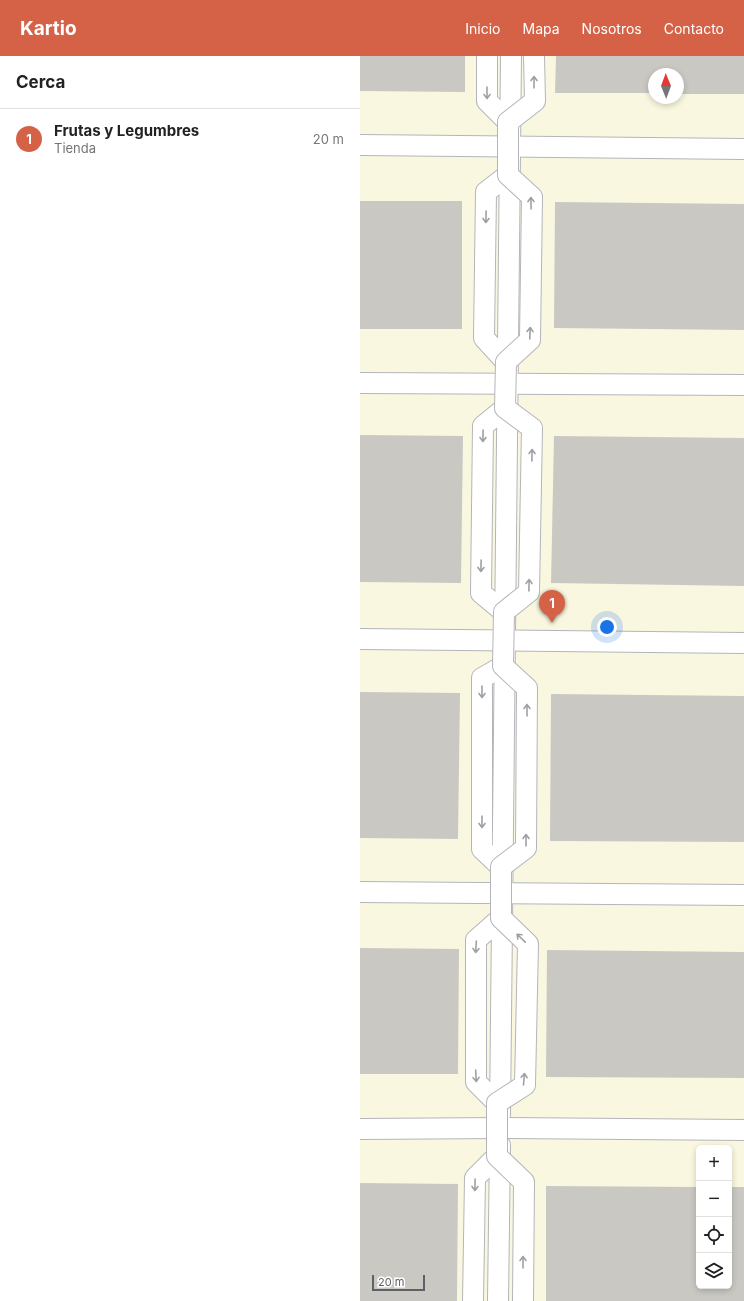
<!DOCTYPE html>
<html lang="es">
<meta charset="utf-8">
<style>
body{margin:0;font-family:Inter,sans-serif;background:#f2f2f2;color:#222}
.controls{position:absolute;right:12px;bottom:12px;display:grid;overflow:hidden;border-radius:6px;box-shadow:0 2px 6px #0003}
.controls button{width:36px;height:36px;display:grid;place-items:center;padding:0;border:0;border-bottom:1px solid #e0e0e0;background:#fff;color:#222;font:20px sans-serif}
.compass{position:absolute;left:288px;top:12px;width:36px;height:36px;border-radius:50%;background:#fff;box-shadow:0 2px 6px #0003;rotate:359deg}
.scale{position:absolute;left:12px;bottom:10px;width:53px;box-sizing:border-box;padding-left:4px;border:2px solid #5e6065;border-top:0;font-size:11px;line-height:14px;white-space:nowrap;color:#5e6065;-webkit-text-stroke:3px #fff;paint-order:stroke}
.you{position:absolute;left:247px;top:571px;width:14px;height:14px;margin:-10px;border:3px solid #fff;border-radius:50%;background:#1a73e8;box-shadow:0 0 0 6px #1a73e833}
.badge{display:grid;place-items:center;width:26px;height:26px;border-radius:50%;background:#d56246;color:#fff;font-size:13px;font-weight:700}
.pin{position:absolute;translate:-50% -33px;filter:drop-shadow(0 1px 2px #0008)}
.pin::after{content:'';position:absolute;top:21px;width:14px;height:12px;background:inherit;clip-path:polygon(0 0,100% 0,50% 100%)}
.list{margin:0;padding:0;list-style:none}
h2{display:flex;justify-content:space-between;align-items:center;height:52px;margin:0;padding:0 16px;font-size:17px}
h2 small{font-size:13px;font-weight:400;color:#767676}
.list li{display:grid;grid-template-columns:26px 1fr auto;gap:12px;align-items:center;box-sizing:border-box;height:60px;padding:0 16px;border-top:1px solid #e0e0e0}
.list b{display:block;font-size:15px;white-space:nowrap}
.list p{margin:0;font-size:13px;white-space:nowrap;color:#767676}
.list em{font-size:13px;font-style:normal;color:#767676}
.icon{flex:none;width:22px;height:22px;fill:none;stroke:currentColor;stroke-width:2;stroke-linecap:round;stroke-linejoin:round}
.map{position:relative;flex:none;width:384px;height:1245px;overflow:hidden}
header{display:flex;align-items:center;gap:24px;box-sizing:border-box;height:56px;padding:0 20px;background:#d56246;color:#fff}
header strong{font-size:19px}
nav{display:flex;gap:22px;margin-inline-start:auto;font-size:14px}
main{display:flex}
aside{flex:1;background:#fff}
.map>svg:first-child{display:block}
.commercial{fill:#faf7e0;fill-rule:evenodd}
.building{fill:#cac8c3}
.lines{fill:none;stroke-linecap:round;stroke-linejoin:round}
.minor-casing{stroke:#b4b5ba;stroke-width:22}
.minor{stroke:#fff;stroke-width:20}
.minor-bridge-casing{stroke:#b4b5ba;stroke-width:22;stroke-linecap:butt}
.minor-bridge{stroke:#fff;stroke-width:20}
.oneway{stroke:#9ea0a3}
</style>
<header>
<strong>Kartio</strong>
<nav><a>Inicio</a><a>Mapa</a><a>Nosotros</a><a>Contacto</a></nav>
</header>
<main>
<aside>
<h2>Cerca<small></small></h2>
<ul class="list">
<li><span class="badge">1</span><div><b>Frutas y Legumbres</b><p>Tienda</p></div><em>20 m</em></li>
</ul>
</aside>
<div class="map">
<svg width="384" height="1245" viewBox="0 0 384 1245">
<rect width="100%" height="100%" fill="#efeee7"/>
<!-- commercial -->
<path class="commercial" d="M0,0H384V1245H0ZM294,18H318V42H294ZM339,1092H369V1230H339Z"/>
<!-- building -->
<g class="building">
<path d="M0,0H105V36L0,35Z"/>
<path d="M196,0H384V38H318V18H294V37H195Z"/>
<rect x="0" y="145" width="102" height="128"/>
<path d="M195,146L384,148V274L194,272Z"/>
<path d="M0,379L103,380L101,527L0,526Z"/>
<path d="M194,380L384,382V530L191,527Z"/>
<path d="M0,636L100,637L98,783L0,782Z"/>
<path d="M191,638L384,640V786L190,785Z"/>
<path d="M0,892L99,893L98,1018H0Z"/>
<path d="M187,894L384,896V1022L186,1021Z"/>
<path d="M0,1127L98,1128L97,1245H0Z"/>
<path d="M186,1130L339,1131V1230H369V1131H384V1245H186Z"/>
</g>
<g class="lines">
<!-- minor casing -->
<g class="minor-casing">
<g id="minor">
<path d="M127,0V45L148,66"/>
<path d="M0,89L384,93"/>
<path d="M146,306L124,282L126,136L148,119"/>
<path d="M0,327L384,329"/>
<path d="M144,556L121,537L123,370L145,352"/>
<path d="M0,583L384,587"/>
<path d="M141,811L122,793V622L143,610"/>
<path d="M0,836L384,839"/>
<path d="M137,1047L116,1026V884L141,862"/>
<path d="M140,1059L151,0"/>
<path d="M0,1073L140,1072L384,1074"/>
<path d="M113,1245L115,1122L137,1100"/>
<path d="M138,1245L140,1089"/>
</g>
</g>
<!-- minor -->
<use href="#minor" class="minor"/>
<!-- minor-bridge casing -->
<g class="minor-bridge-casing">
<path id="minor-bridge" d="M163,1245L164,1126L137,1100V1047L165,1029L168,888L141,862V811L166,792L167,632L143,610L144,556L169,536L172,372L145,352L146,306L170,284L172,141L148,119V66L175,45L174,0"/>
</g>
<!-- minor-bridge -->
<use href="#minor-bridge" class="minor-bridge"/>
</g>
<!-- one-way arrows -->
<defs><path id="oneway-shaft" d="M-6 0H5M1.5-3L5.5 0L1.5 3" fill="none" stroke-width="1.6" stroke-linecap="round" stroke-linejoin="round"/></defs>
<g class="oneway">
<use href="#oneway-shaft" transform="translate(174 26) rotate(-90)"/>
<use href="#oneway-shaft" transform="translate(127 37) rotate(90)"/>
<use href="#oneway-shaft" transform="translate(171 147) rotate(-91)"/>
<use href="#oneway-shaft" transform="translate(126 161) rotate(91)"/>
<use href="#oneway-shaft" transform="translate(170 277) rotate(-88)"/>
<use href="#oneway-shaft" transform="translate(123 380) rotate(91)"/>
<use href="#oneway-shaft" transform="translate(172 399) rotate(-89)"/>
<use href="#oneway-shaft" transform="translate(121 510) rotate(91)"/>
<use href="#oneway-shaft" transform="translate(169 529) rotate(-89)"/>
<use href="#oneway-shaft" transform="translate(122 636) rotate(90)"/>
<use href="#oneway-shaft" transform="translate(167 654) rotate(-90)"/>
<use href="#oneway-shaft" transform="translate(122 766) rotate(90)"/>
<use href="#oneway-shaft" transform="translate(166 784) rotate(-90)"/>
<use href="#oneway-shaft" transform="translate(161 882) rotate(-136)"/>
<use href="#oneway-shaft" transform="translate(116 891) rotate(93)"/>
<use href="#oneway-shaft" transform="translate(116 1020) rotate(87)"/>
<use href="#oneway-shaft" transform="translate(164 1023) rotate(-85)"/>
<use href="#oneway-shaft" transform="translate(115 1129) rotate(91)"/>
<use href="#oneway-shaft" transform="translate(163 1206) rotate(-90)"/>
</g>
</svg>
<div class="controls">
<button>+</button>
<button>−</button>
<button><svg class="icon" aria-label="locate" viewBox="0 0 24 24"><circle cx="12" cy="12" r="6"/><path d="M12 2v4M12 18v4M2 12h4M18 12h4"/></svg></button>
<button><svg class="icon" aria-label="layers" viewBox="0 0 24 24"><path d="M12 4l9 5-9 5-9-5zM3 14l9 5 9-5"/></svg></button>
</div>
<svg class="compass" viewBox="-18 -18 36 36"><path d="M0-13l5 13h-10z" fill="#e53935"/><path d="M0 13l5-13h-10z" fill="#767676"/></svg>
<div class="scale">20 m</div>
<div class="you"></div>
<div class="pin badge" style="left:192px;top:567px">1</div>
</div>
</main>
